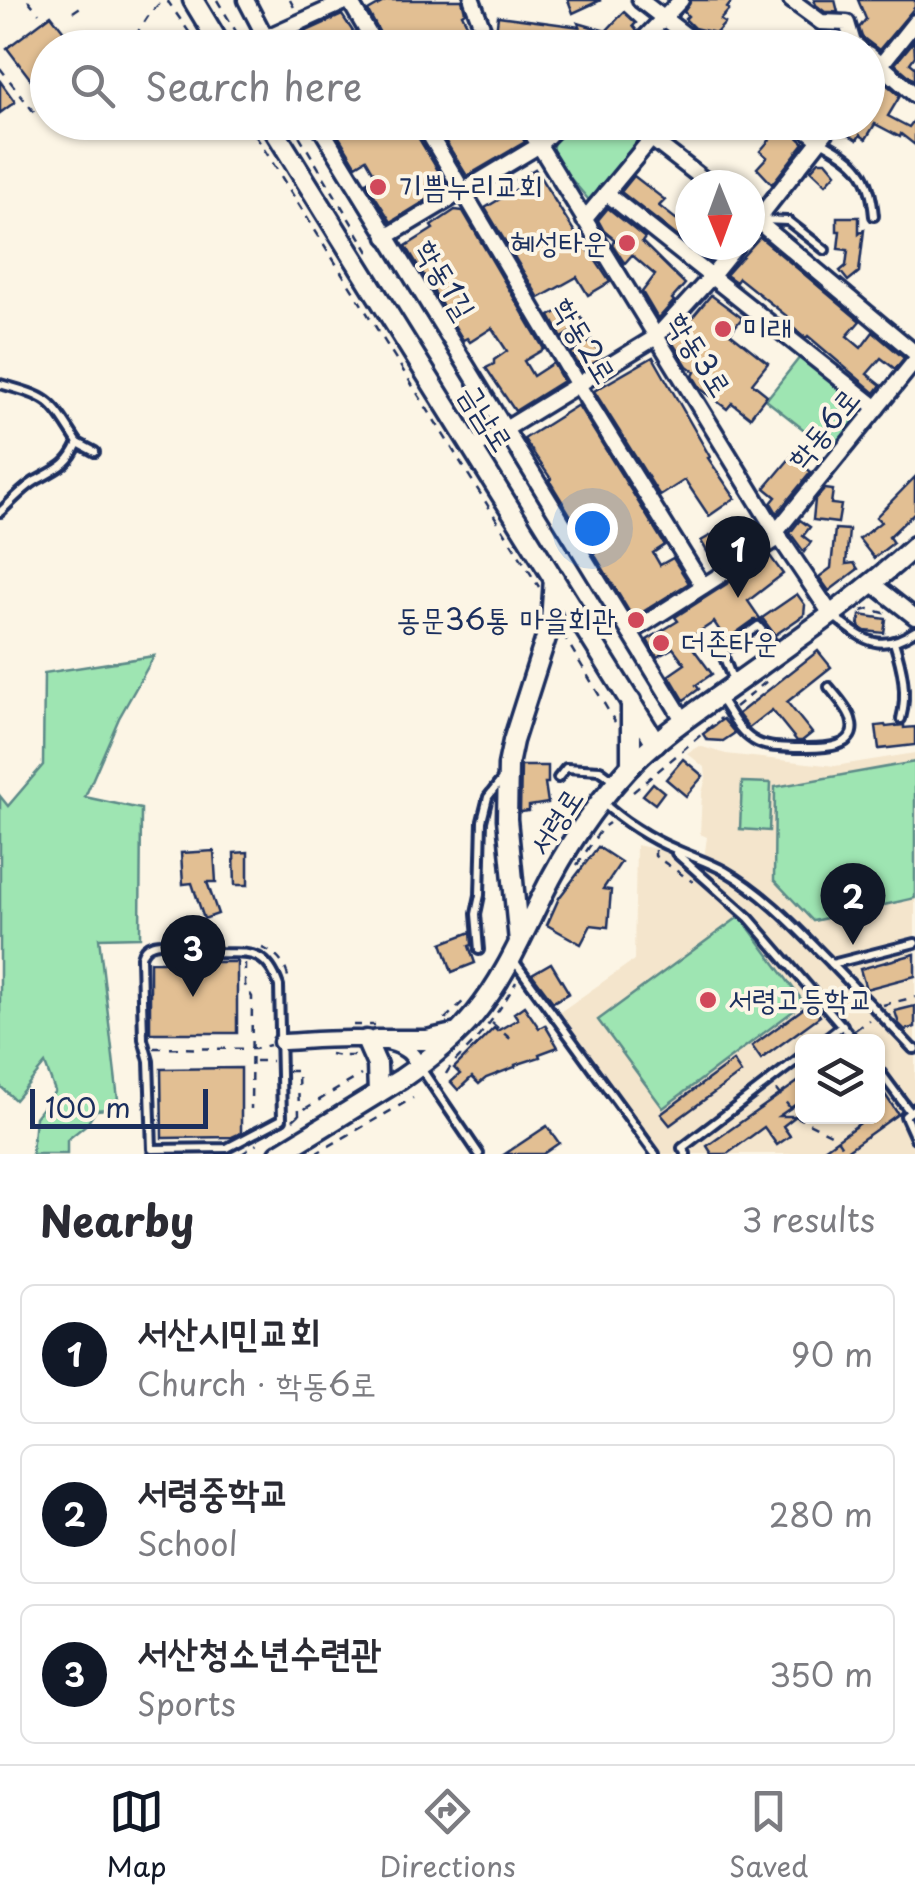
<!DOCTYPE html>
<meta charset="utf-8">
<style>
body{margin:0;font-family:"Playpen Sans","Poor Story",sans-serif;background:#f7f7f7;color:#2b2b33}
.controls{position:absolute;right:30px;bottom:30px;display:grid;overflow:hidden;border-radius:15px;box-shadow:0 2px 8px #0004}
.controls button{width:90px;height:90px;display:grid;place-items:center;padding:0;border:0;border-bottom:2px solid #e1e1e2;background:#fff;color:#2b2b33;font:50px sans-serif}
.compass{position:absolute;left:675px;top:170px;width:90px;height:90px;border-radius:50%;background:#fff;box-shadow:0 2px 8px #0004;rotate:179deg}
.scale{position:absolute;left:30px;bottom:25px;width:178px;box-sizing:border-box;padding-left:10px;border:5px solid #1b2f5e;border-top:0;font-size:28px;line-height:35px;white-space:nowrap;color:#1b2f5e;-webkit-text-stroke:8px #fcf5e5;paint-order:stroke}
.you{position:absolute;left:592px;top:528px;width:35px;height:35px;margin:-25px;border:8px solid #fff;border-radius:50%;background:#1a73e8;box-shadow:0 0 0 15px #1a73e833}
.badge{display:grid;place-items:center;width:65px;height:65px;border-radius:50%;background:#111827;color:#fff;font-size:32px;font-weight:700}
.pin{position:absolute;translate:-50% -82px;filter:drop-shadow(0 2px 5px #0008)}
.pin::after{content:'';position:absolute;top:52px;width:35px;height:30px;background:inherit;clip-path:polygon(0 0,100% 0,50% 100%)}
.list{margin:0;padding:0;list-style:none}
h2{display:flex;justify-content:space-between;align-items:center;height:130px;margin:0;padding:0 40px;font-size:42px}
h2 small{font-size:32px;font-weight:400;color:#7c7c81}
.list li{display:grid;grid-template-columns:65px 1fr auto;gap:30px;align-items:center;box-sizing:border-box;height:140px;margin:0 20px 20px;padding:0 20px;border:2px solid #e1e1e2;border-radius:15px}
.list b{display:block;font-size:38px;white-space:nowrap}
.list p{margin:0;font-size:32px;white-space:nowrap;color:#7c7c81}
.list em{font-size:32px;font-style:normal;color:#7c7c81}
.icon{flex:none;width:55px;height:55px;fill:none;stroke:currentColor;stroke-width:2;stroke-linecap:round;stroke-linejoin:round}
.map{position:relative;flex:none;width:915px;height:1154px;overflow:hidden}
.search{position:absolute;background:#fff;box-shadow:0 2px 8px #0004;left:30px;right:30px;top:30px;height:110px;display:flex;align-items:center;gap:25px;box-sizing:border-box;padding:0 35px;border-radius:55px;color:#7c7c81;font-size:38px}
.sheet{height:610px;background:#fff}
nav{display:flex;justify-content:space-around;align-items:center;box-sizing:border-box;height:140px;border-top:2px solid #e1e1e2;background:#fff;font-size:28px;color:#7c7c81}
nav a{display:grid;justify-items:center;gap:5px}
nav .on{color:#111827}
.map>svg:first-child{display:block}
.built{fill:#f4e5cc;fill-rule:evenodd}
.green{fill:#9ee5b2;stroke:#5c8a88;stroke-width:2.5}
.building{fill:#e2bf93;stroke:#1b2f5e;stroke-width:2.5}
.lines{fill:none;stroke-linecap:round;stroke-linejoin:round}
.service-casing{stroke:#1b2f5e;stroke-width:14}
.minor-casing{stroke:#1b2f5e;stroke-width:21}
.tertiary-casing{stroke:#1b2f5e;stroke-width:25}
.path{stroke:#1b2f5e;stroke-width:2.5;stroke-dasharray:8 8;stroke-linecap:butt}
.service{stroke:#fcf5e5;stroke-width:6}
.minor{stroke:#fcf5e5;stroke-width:14}
.tertiary{stroke:#fcf5e5;stroke-width:18}
.poi-dot{fill:#d1495b;stroke:#fcf5e5;stroke-width:4}
.labels{text-anchor:middle;stroke-width:8;stroke-linejoin:round;paint-order:stroke}
.poi-label{font-size:30px;fill:#1b2f5e;stroke:#fcf5e5;text-anchor:start}
.street-label{font-size:30px;fill:#1b2f5e;stroke:#fcf5e5}
</style>
<div class="map">
<svg width="915" height="1154" viewBox="0 0 915 1154">
<rect width="100%" height="100%" fill="#fcf5e5"/>
<filter id="ink" filterUnits="userSpaceOnUse"><feTurbulence type="fractalNoise" baseFrequency=".01" numOctaves="2"/><feDisplacementMap in="SourceGraphic" scale="20" xChannelSelector="R" yChannelSelector="G"/><feConvolveMatrix kernelMatrix="1 2 1 2 8 2 1 2 1" color-interpolation-filters="sRGB"/></filter>
<g filter="url(#ink)">
<!-- built -->
<path class="built" d="M699,746L726,754L835,766L915,753V1154H662L560,1012L634,960L636,845L704,858L707,837L700,834L702,793L706,778L705,768L687,753ZM802,1042H878V1116H802Z"/>
<!-- green -->
<g class="green">
<path d="M573,123C601,123 628,116 639,147L593,205L551,155L554,141Z"/>
<path d="M800,357L869,411L835,454L766,400Z"/>
<path d="M154,656L119,718L85,797L141,809L140,937L99,938L119,1108L96,1110L87,1124L67,1140V1154H32L35,1117L55,1091L45,1064L15,1100L0,1086V796L8,806L43,765L44,673Z"/>
<path d="M915,762V898L813,921L774,880L775,787Z"/>
<path d="M742,782L771,783L769,831L740,829Z"/>
<path d="M740,916L804,1003L663,1108L598,1020Z"/>
</g>
<!-- building -->
<g class="building">
<path d="M387,0H462L465,12L462,14L478,46L474,48H388L368,11Z"/>
<path d="M568,0H601L573,13Z"/>
<path d="M691,0H733L727,8L729,10L720,20L725,23L716,33L694,28L685,19L688,16L684,12Z"/>
<path d="M814,0H835L838,12H825L816,5Z"/>
<path d="M858,0H915V7L879,50L862,37L859,28L866,19Z"/>
<path d="M624,12L636,23L633,26L637,31L627,41L625,48H569L497,38L496,33L498,16L580,27L578,23L606,31Z"/>
<path d="M51,15L77,48H48V82L38,89L7,48Z"/>
<path d="M342,15L358,39L345,48H282L280,43Z"/>
<path d="M914,41L915,56L910,63L915,67V81L895,64Z"/>
<path d="M0,81L15,102L0,113Z"/>
<path d="M886,84L900,96L888,116L909,127L915,119V145L901,134L900,137L875,124L866,139L860,135L857,140L841,130L845,122H868V97L873,100Z"/>
<path d="M330,122H358L363,130L376,122H409L448,187L391,222L366,182L376,176L366,159L356,165Z"/>
<path d="M442,122H513L525,142L467,176L436,126Z"/>
<path d="M754,122H787L790,130L804,143L772,184L757,168L767,157L760,151L773,136Z"/>
<path d="M819,161H826L836,173L826,184L811,170Z"/>
<path d="M535,169L584,247L586,246L610,282L588,295L577,277L539,298L485,208L520,187L516,180Z"/>
<path d="M634,176L665,200L659,206L690,230V245H710L718,251L710,262L621,192Z"/>
<path d="M608,208L645,238L642,242L685,284L672,299L674,301L658,319L642,292L655,275L632,255L625,263L623,261L612,244L615,240L604,231L598,220Z"/>
<path d="M455,210L463,211L544,349L524,361L533,376L553,363L563,381L515,411L486,368L494,364V360L507,351L492,328L470,342L467,338L463,340L406,246L433,229L431,226Z"/>
<path d="M837,217H859V234L864,230L859,272L848,281L840,271L846,266L848,250L838,249L840,231H837Z"/>
<path d="M760,237L860,321L847,336L861,348L873,332L904,358L895,369L881,358L867,374L881,385L875,393L808,336L806,338L786,322L789,318L739,278L736,282L726,275Z"/>
<path d="M711,295L742,318L730,333L768,363L752,383L767,395L750,417L732,403L727,409L701,389L693,376L695,372L687,366L672,342Z"/>
<path d="M572,303L585,324L562,338L550,316Z"/>
<path d="M592,340L602,358L582,370L571,353Z"/>
<path d="M653,357L710,457L708,458L735,498L709,516L685,480L660,496L594,391Z"/>
<path d="M578,405L665,545L653,553L660,565L673,558L689,583L633,618L549,480L551,479L524,439Z"/>
<path d="M792,456L811,472L777,513L771,503L776,497L765,488Z"/>
<path d="M915,477V512L889,537L893,543L874,558L859,539L881,522L876,517Z"/>
<path d="M825,489L833,490L831,504L841,505L838,523L813,520L815,500Z"/>
<path d="M800,520L810,527L803,536L811,542L804,552L790,533Z"/>
<path d="M835,529L849,530L846,564L854,563L858,569L829,591L819,577L831,568Z"/>
<path d="M717,532L731,556L715,565L701,541Z"/>
<path d="M770,556L783,574L748,601L761,620H754L726,640L714,622L687,640L712,674L696,685L699,689L684,700L669,675L685,664L673,648L657,657L647,640L678,621L675,617L736,578L740,582L759,569L756,565Z"/>
<path d="M797,594L805,605L804,615L775,635L762,618Z"/>
<path d="M860,615L886,619L884,633L865,631L859,627Z"/>
<path d="M818,651L831,667L787,702L812,733L802,741H797L772,710L749,728L738,714Z"/>
<path d="M723,719L735,733L723,741L707,740L703,734Z"/>
<path d="M885,725L886,727L904,725V728L915,727V745L879,749L876,726Z"/>
<path d="M683,759L703,776L686,796L666,779Z"/>
<path d="M521,766H548V783H545L548,803L529,806V811L520,812Z"/>
<path d="M653,783L664,792L655,804L643,795Z"/>
<path d="M598,847L621,862L603,889L611,890L608,927L591,925L581,944L547,925L559,898Z"/>
<path d="M214,851L216,882H207L218,914L204,919L192,883L183,884L181,853Z"/>
<path d="M248,852V885H235L234,853Z"/>
<path d="M471,932L472,945L469,946L475,963L452,972L442,943Z"/>
<path d="M915,954V976L866,989L860,969Z"/>
<rect x="150" y="962" width="87" height="71"/>
<path d="M551,963L569,993L553,1002L532,974Z"/>
<path d="M811,1003L820,1016L761,1059L752,1046Z"/>
<path d="M524,1006L539,1028L545,1025L558,1047L539,1054L540,1057L515,1065V1067L486,1078L479,1084L472,1077L458,1090L451,1082L460,1074L454,1068L494,1028L497,1031L518,1019L514,1013Z"/>
<path d="M915,1006V1027L905,1030L899,1024L895,1011Z"/>
<path d="M733,1061L741,1073L670,1125L661,1114Z"/>
<path d="M241,1068V1133L232,1137L162,1138L161,1069Z"/>
<path d="M802,1079V1100L779,1116H796L783,1126L790,1136L777,1145L764,1127L727,1154H712L707,1146Z"/>
<path d="M878,1084L898,1114L842,1154H817L870,1116H878Z"/>
<path d="M547,1126L559,1143L543,1154H505Z"/>
</g>
<g class="lines">
<!-- service casing -->
<g class="service-casing">
<g id="service">
<path d="M821,141C859,162 870,173 874,216"/>
<path d="M762,220L788,221L825,250"/>
<path d="M0,384C51,398 50,399 78,443C68,466 58,468 37,480C24,487 12,501 0,512"/>
<path d="M78,443L95,452"/>
<path d="M833,616C863,639 879,655 915,631"/>
<path d="M894,642C902,667 908,693 901,719"/>
<path d="M733,681L722,652L758,626L779,650"/>
<path d="M719,697C729,711 738,731 753,740C767,749 784,747 799,748C817,748 861,751 851,719C848,708 836,696 829,687"/>
<path d="M558,778L566,768L600,770L615,781"/>
<path d="M602,802C621,820 650,839 675,849C692,857 709,862 725,871C767,895 799,931 832,964"/>
<path d="M676,853L749,918L856,1042"/>
<path d="M177,943C186,945 193,949 202,951C236,959 263,939 279,986L282,1119L227,1148L152,1149L149,1061L143,1039L141,957C145,940 163,943 177,943Z"/>
<path d="M915,943L832,964L913,1049H915"/>
<path d="M479,950L476,914L480,895L482,821L488,797L503,778"/>
<path d="M512,958L655,1154"/>
<path d="M821,1042L843,1025"/>
<path d="M420,1067L479,1154"/>
<path d="M878,1069L910,1112"/>
<path d="M915,1108L905,1116L915,1138"/>
<path d="M686,1154L682,1148L802,1056"/>
</g>
</g>
<!-- minor casing -->
<g class="minor-casing">
<g id="minor">
<path d="M246,0L271,48"/>
<path d="M349,0L377,48"/>
<path d="M472,0L490,48"/>
<path d="M640,0L688,37L733,48"/>
<path d="M791,0L821,22L847,23L853,43L859,48"/>
<path d="M265,38L349,0"/>
<path d="M635,48L681,0"/>
<path d="M868,54L915,95"/>
<path d="M868,81L915,22"/>
<path d="M317,122L684,721"/>
<path d="M422,122L578,385L703,586"/>
<path d="M525,122L776,532L831,614"/>
<path d="M630,122L711,185"/>
<path d="M797,122L820,140"/>
<path d="M606,193L877,408"/>
<path d="M750,215L915,353"/>
<path d="M584,220L651,139"/>
<path d="M750,229L834,122"/>
<path d="M386,237L538,146L562,122"/>
<path d="M473,449L656,337L711,277L737,245"/>
<path d="M776,532L915,361"/>
<path d="M873,584L915,617"/>
<path d="M630,633L780,537"/>
<path d="M281,1042C311,1041 379,1033 403,1048C411,1052 415,1059 419,1066"/>
</g>
</g>
<!-- tertiary casing -->
<g class="tertiary-casing">
<g id="tertiary">
<path d="M193,0L222,48"/>
<path d="M269,122L656,743"/>
<path d="M631,701V766"/>
<path d="M519,942L507,819L508,765L513,741L551,622L554,578"/>
<path d="M366,1040L377,1065L378,1093"/>
<path d="M376,1040H427L453,1034"/>
<path d="M279,1154L401,1079C427,1061 454,1040 475,1014C504,979 522,936 542,896C564,851 594,806 627,770C656,738 693,714 728,689C792,643 857,599 915,546"/>
</g>
</g>
<!-- path -->
<g class="path">
<path d="M28,0L39,13"/>
<path d="M167,0L200,48"/>
<path d="M217,0L246,48"/>
<path d="M290,0L296,11"/>
<path d="M73,12L82,6"/>
<path d="M104,42L118,48"/>
<path d="M125,48L130,44L149,15L158,5L169,2"/>
<path d="M0,68L36,115"/>
<path d="M247,122L539,587"/>
<path d="M291,122L369,252"/>
<path d="M862,611L869,609L888,614"/>
<path d="M563,634L615,722"/>
<path d="M735,707L772,677"/>
<path d="M633,792L721,718"/>
<path d="M655,850V856L693,882"/>
<path d="M577,865L602,828L609,823"/>
<path d="M262,948C278,954 288,967 289,984"/>
<path d="M245,963V985L252,997L251,1109"/>
<path d="M883,1005L915,997"/>
<path d="M445,1019L468,997"/>
<path d="M492,1023L514,1042"/>
<path d="M353,1025H375"/>
<path d="M855,1030L869,1020"/>
<path d="M154,1048L255,1049L270,1045"/>
<path d="M330,1054L341,1056H357"/>
<path d="M255,1061H272"/>
<path d="M288,1071H298L299,1115"/>
<path d="M446,1074C453,1061 463,1054 473,1043C489,1025 504,1004 516,982"/>
<path d="M776,1090L798,1118L835,1136L847,1154"/>
<path d="M293,1120L306,1108L361,1075"/>
<path d="M242,1154L257,1144"/>
<path d="M315,1154L413,1098"/>
</g>
<!-- service -->
<use href="#service" class="service"/>
<!-- minor -->
<use href="#minor" class="minor"/>
<!-- tertiary -->
<use href="#tertiary" class="tertiary"/>
</g>
</g>
<!-- markers -->
<g class="poi-dot">
<circle cx="378" cy="187" r="10"/>
<circle cx="627" cy="243" r="10"/>
<circle cx="723" cy="329" r="10"/>
<circle cx="636" cy="620" r="10"/>
<circle cx="661" cy="643" r="10"/>
<circle cx="708" cy="1000" r="10"/>
</g>
<g class="labels">
<!-- poi labels -->
<g class="poi-label">
<text x="398" y="197">기쁨누리교회</text>
<text x="607" y="253" text-anchor="end">혜성타운</text>
<text x="743" y="339">미래</text>
<text x="616" y="630" text-anchor="end">동문36통 마을회관</text>
<text x="681" y="653">더존타운</text>
<text x="728" y="1010">서령고등학교</text>
</g>
<!-- street labels -->
<g class="street-label">
<text transform="translate(445 280) rotate(59)" y="10">학동1길</text>
<text transform="translate(584 341) rotate(59)" y="10">학동2로</text>
<text transform="translate(699 355) rotate(58)" y="10">학동3로</text>
<text transform="translate(486 418) rotate(58)" y="10">금남로</text>
<text transform="translate(824 429) rotate(-51)" y="10">학동6로</text>
<text transform="translate(556 822) rotate(-57)" y="10">서령로</text>
</g>
</g>
</svg>
<div class="controls">
<button><svg class="icon" aria-label="layers" viewBox="0 0 24 24"><path d="M12 4l9 5-9 5-9-5zM3 14l9 5 9-5"/></svg></button>
</div>
<svg class="compass" viewBox="-18 -18 36 36"><path d="M0-13l5 13h-10z" fill="#e53935"/><path d="M0 13l5-13h-10z" fill="#7c7c81"/></svg>
<div class="scale">100 m</div>
<div class="you"></div>
<div class="pin badge" style="left:738px;top:598px">1</div>
<div class="pin badge" style="left:853px;top:945px">2</div>
<div class="pin badge" style="left:193px;top:997px">3</div>
<div class="search"><svg class="icon" aria-label="search" viewBox="0 0 24 24"><circle cx="10" cy="10" r="6"/><path d="M15 15l6 6"/></svg>Search here</div>
</div>
<section class="sheet">
<h2>Nearby<small>3 results</small></h2>
<ul class="list">
<li><span class="badge">1</span><div><b>서산시민교회</b><p>Church · 학동6로</p></div><em>90 m</em></li>
<li><span class="badge">2</span><div><b>서령중학교</b><p>School</p></div><em>280 m</em></li>
<li><span class="badge">3</span><div><b>서산청소년수련관</b><p>Sports</p></div><em>350 m</em></li>
</ul>
</section>
<nav>
<a class="on"><svg class="icon" aria-label="map" viewBox="0 0 24 24"><path d="M3 6l6-2 6 2 6-2v14l-6 2-6-2-6 2zM9 4v14M15 6v14"/></svg>Map</a>
<a><svg class="icon" aria-label="directions" viewBox="0 0 24 24"><path d="M12 3l9 9-9 9-9-9zM9 14v-3h6M13 9l2 2-2 2"/></svg>Directions</a>
<a><svg class="icon" aria-label="saved" viewBox="0 0 24 24"><path d="M7 4h10v16l-5-4-5 4z"/></svg>Saved</a>
</nav>
